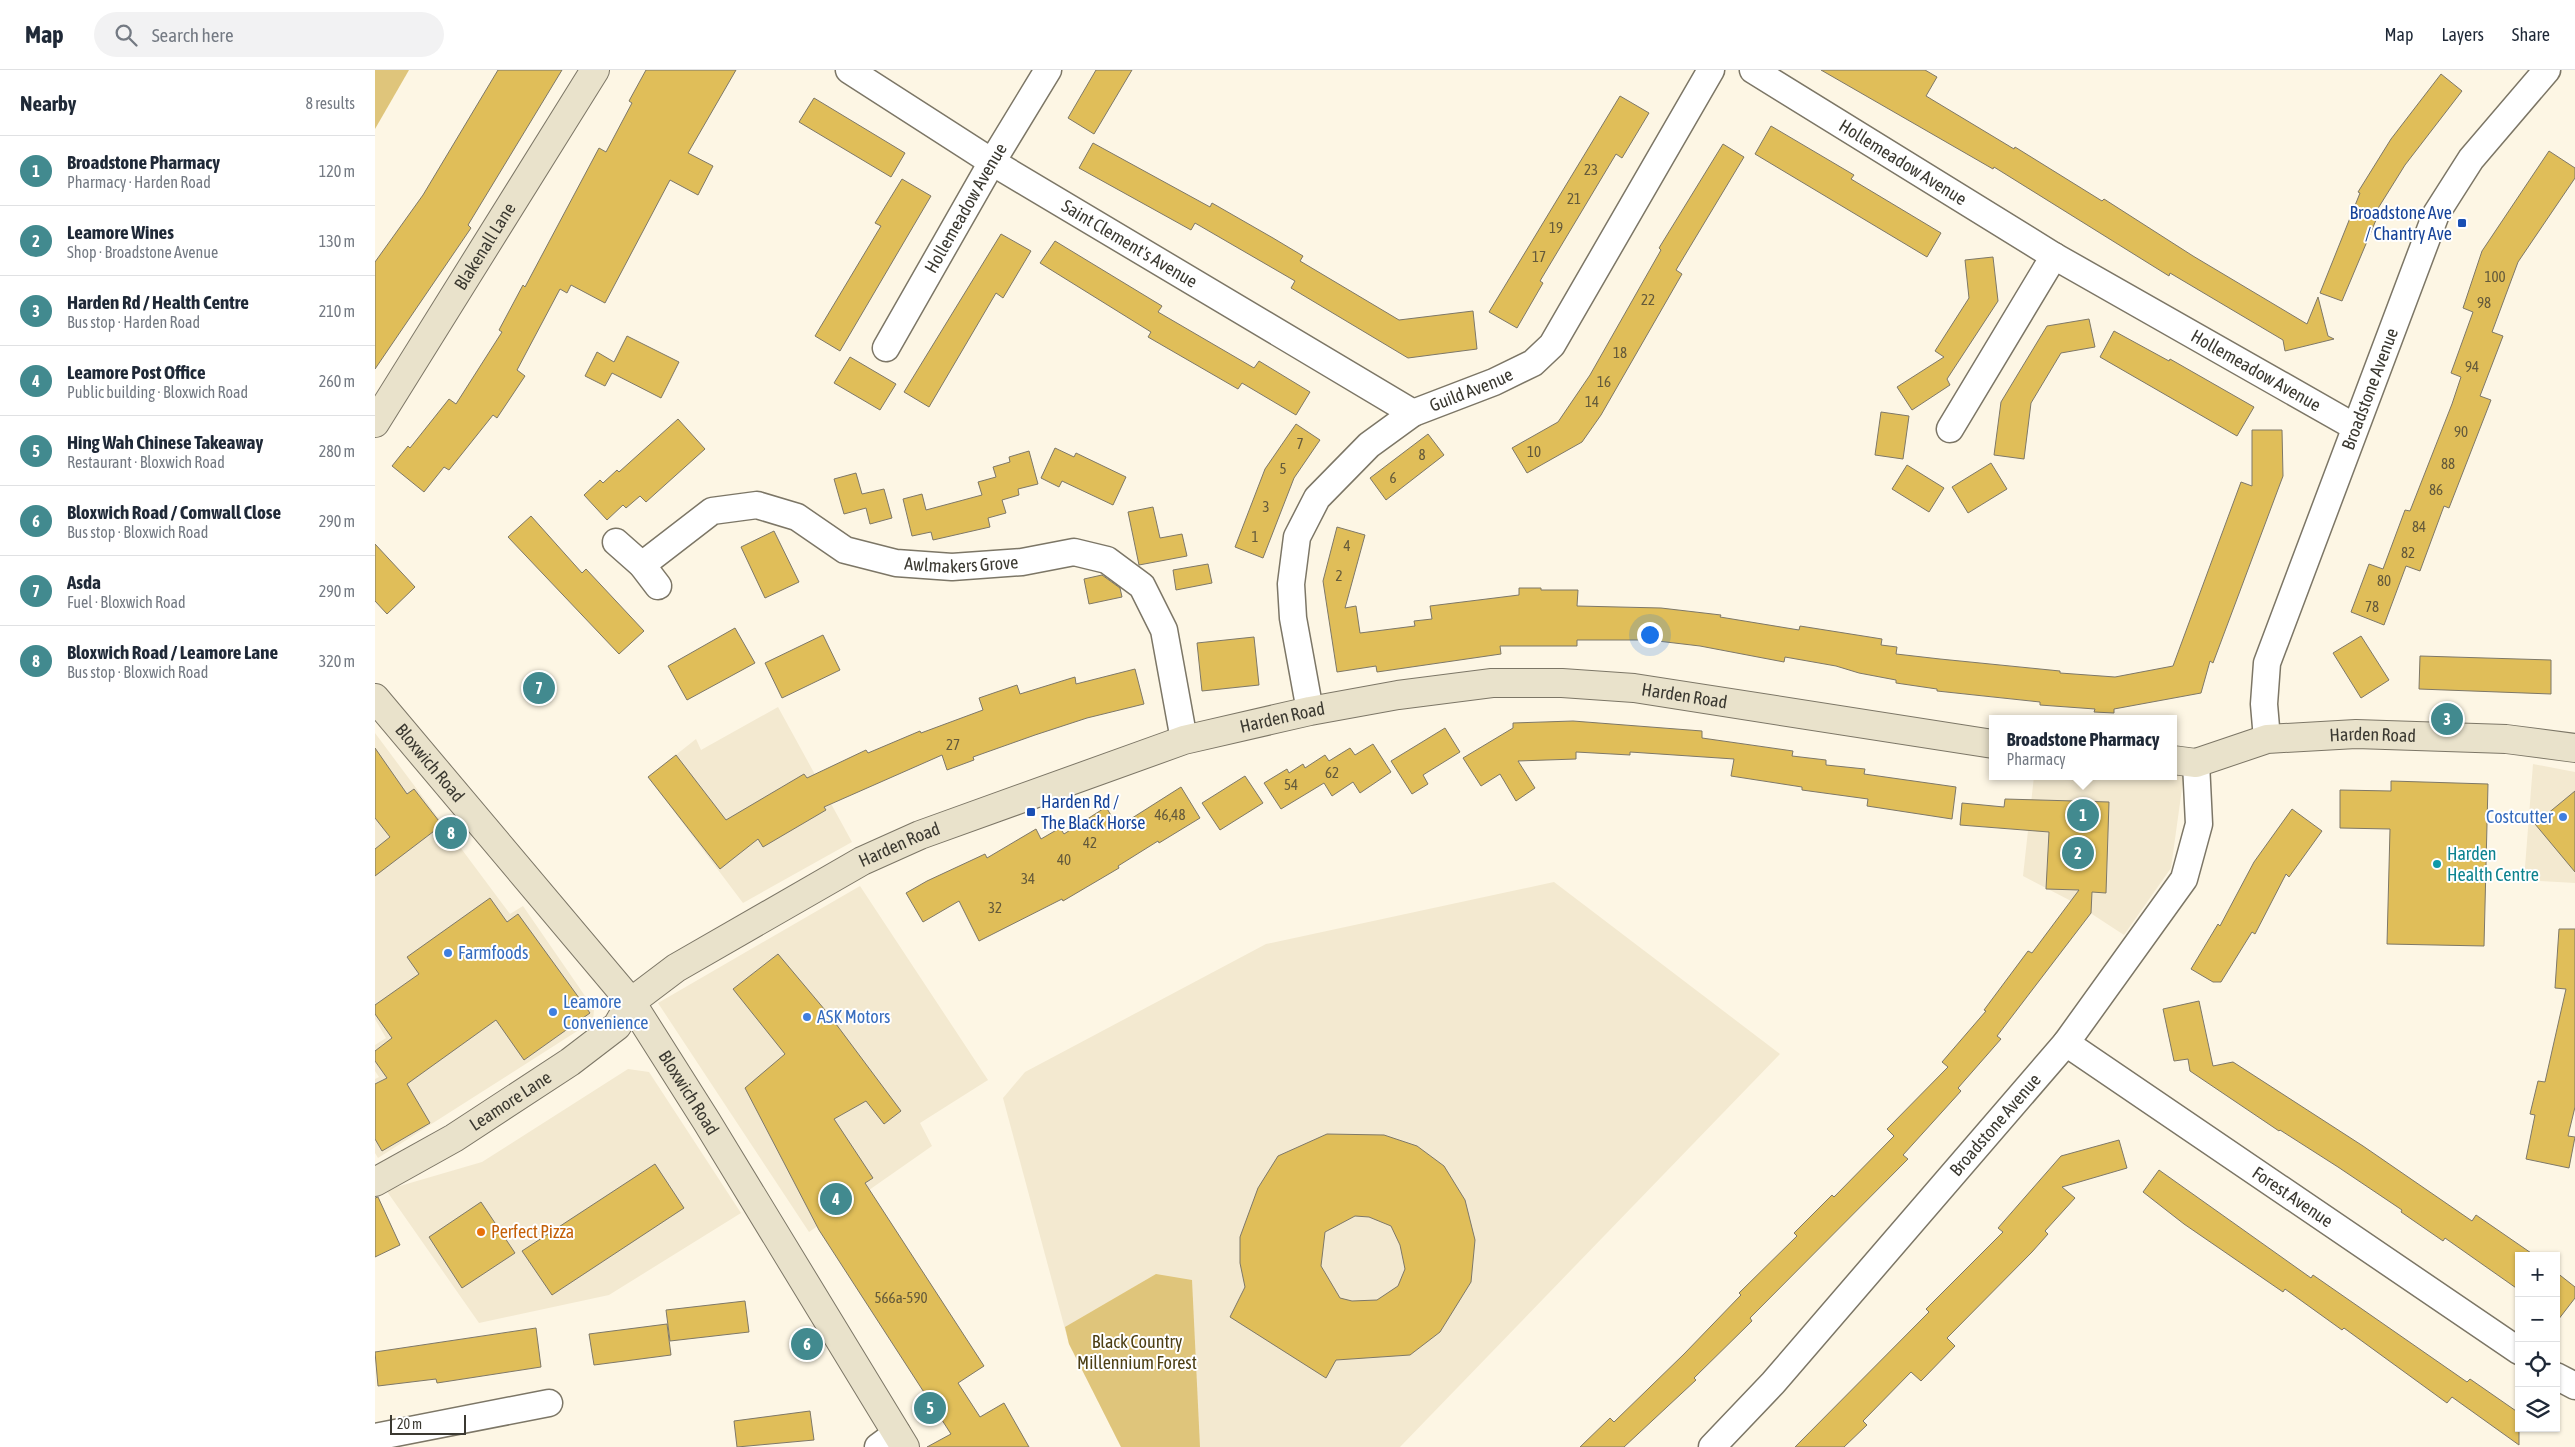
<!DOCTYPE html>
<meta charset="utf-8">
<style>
body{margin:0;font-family:"Asap Condensed",sans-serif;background:#f2f2f3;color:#1f2937}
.controls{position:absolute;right:15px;bottom:15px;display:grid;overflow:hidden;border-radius:0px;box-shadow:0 1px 4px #0004}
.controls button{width:45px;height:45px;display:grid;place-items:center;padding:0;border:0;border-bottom:1px solid #e0e1e3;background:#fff;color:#1f2937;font:25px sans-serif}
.scale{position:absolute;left:15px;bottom:12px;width:76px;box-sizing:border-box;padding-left:5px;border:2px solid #3b3931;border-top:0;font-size:14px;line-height:18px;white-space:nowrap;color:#3b3931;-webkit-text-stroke:4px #fff;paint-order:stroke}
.you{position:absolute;left:1274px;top:564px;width:18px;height:18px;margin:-12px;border:4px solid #fff;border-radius:50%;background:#1a73e8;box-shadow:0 0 0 8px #1a73e833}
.badge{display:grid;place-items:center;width:32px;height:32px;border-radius:50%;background:#428a8f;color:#fff;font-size:16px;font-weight:700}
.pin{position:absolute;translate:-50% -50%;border:2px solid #fff;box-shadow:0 1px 5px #0006}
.popup{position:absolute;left:1614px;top:645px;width:188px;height:65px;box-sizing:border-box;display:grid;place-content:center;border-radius:0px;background:#fff;filter:drop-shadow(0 1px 4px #0005);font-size:16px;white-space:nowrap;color:#747a83}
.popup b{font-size:19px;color:#1f2937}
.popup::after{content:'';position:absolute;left:50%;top:100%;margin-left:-10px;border:10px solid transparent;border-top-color:#fff}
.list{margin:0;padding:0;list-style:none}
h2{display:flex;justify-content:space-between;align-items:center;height:65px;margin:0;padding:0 20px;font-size:21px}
h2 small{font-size:16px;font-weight:400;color:#747a83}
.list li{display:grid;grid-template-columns:32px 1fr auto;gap:15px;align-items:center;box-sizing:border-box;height:70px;padding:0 20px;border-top:1px solid #e0e1e3}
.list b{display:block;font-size:19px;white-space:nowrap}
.list p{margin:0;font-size:16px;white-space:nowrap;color:#747a83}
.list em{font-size:16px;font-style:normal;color:#747a83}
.icon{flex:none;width:28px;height:28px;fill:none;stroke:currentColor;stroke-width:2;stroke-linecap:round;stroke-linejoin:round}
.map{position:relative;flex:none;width:2200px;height:1377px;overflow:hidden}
header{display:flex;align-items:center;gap:30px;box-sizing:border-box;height:70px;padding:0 25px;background:#fff;border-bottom:1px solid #e0e1e3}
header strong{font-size:24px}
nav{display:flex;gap:28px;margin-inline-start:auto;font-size:18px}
.search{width:350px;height:45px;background:#f2f2f3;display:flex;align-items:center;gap:12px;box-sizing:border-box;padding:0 18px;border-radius:28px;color:#747a83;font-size:19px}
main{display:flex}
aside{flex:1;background:#fff}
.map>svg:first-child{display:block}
.built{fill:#f3e9d0}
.green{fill:#dfc57b}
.building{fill:#e0be59;stroke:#7e7868;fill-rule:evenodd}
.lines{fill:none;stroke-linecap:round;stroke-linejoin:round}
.street-casing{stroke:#7c7666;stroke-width:29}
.secondary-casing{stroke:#7c7666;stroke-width:30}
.street{stroke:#fff;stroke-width:26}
.secondary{stroke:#e9e2cb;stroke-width:28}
.transit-dot{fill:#1a4fb4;stroke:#fff;stroke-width:2}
.shop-dot{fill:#3f7fe0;stroke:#fff;stroke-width:2}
.culture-dot{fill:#0f9aa8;stroke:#fff;stroke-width:2}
.food-dot{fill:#e8710a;stroke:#fff;stroke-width:2}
.labels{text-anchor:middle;stroke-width:4;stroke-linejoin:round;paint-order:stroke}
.number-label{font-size:15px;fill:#645a3b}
.street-label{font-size:18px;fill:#3b3931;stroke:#fff}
.transit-label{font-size:18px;fill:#164399;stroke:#fff;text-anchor:end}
.shop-label{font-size:18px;fill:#366cbe;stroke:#fff;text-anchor:start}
.culture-label{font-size:18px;fill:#0d838f;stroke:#fff;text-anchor:start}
.food-label{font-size:18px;fill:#c56008;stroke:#fff;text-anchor:start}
.park-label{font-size:18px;fill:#4c3e13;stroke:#fff}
</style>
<header>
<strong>Map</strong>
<div class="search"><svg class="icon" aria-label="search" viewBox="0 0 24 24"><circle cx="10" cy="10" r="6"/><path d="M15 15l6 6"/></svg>Search here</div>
<nav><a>Map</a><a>Layers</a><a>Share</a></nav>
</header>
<main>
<aside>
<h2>Nearby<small>8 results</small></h2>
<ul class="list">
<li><span class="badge">1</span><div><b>Broadstone Pharmacy</b><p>Pharmacy · Harden Road</p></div><em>120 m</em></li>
<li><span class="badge">2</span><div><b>Leamore Wines</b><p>Shop · Broadstone Avenue</p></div><em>130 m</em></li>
<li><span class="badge">3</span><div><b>Harden Rd / Health Centre</b><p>Bus stop · Harden Road</p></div><em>210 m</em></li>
<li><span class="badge">4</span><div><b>Leamore Post Office</b><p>Public building · Bloxwich Road</p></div><em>260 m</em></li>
<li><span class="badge">5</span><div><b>Hing Wah Chinese Takeaway</b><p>Restaurant · Bloxwich Road</p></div><em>280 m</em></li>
<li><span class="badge">6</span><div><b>Bloxwich Road / Comwall Close</b><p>Bus stop · Bloxwich Road</p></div><em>290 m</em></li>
<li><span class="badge">7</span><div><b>Asda</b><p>Fuel · Bloxwich Road</p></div><em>290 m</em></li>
<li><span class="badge">8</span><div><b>Bloxwich Road / Leamore Lane</b><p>Bus stop · Bloxwich Road</p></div><em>320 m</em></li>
</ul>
</aside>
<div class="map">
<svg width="2200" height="1377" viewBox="0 0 2200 1377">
<rect width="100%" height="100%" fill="#fdf6e4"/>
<!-- built -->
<g class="built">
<path d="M403,637L477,772L368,833L273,707L321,669L326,680Z"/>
<path d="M0,663L135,844L148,836L219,939L218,951L3,1088L0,1083V1009L4,1007L0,1001V975L11,968L0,949Z"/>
<path d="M2158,694L2200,702V813L2149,810Z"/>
<path d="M1798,703L1809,704L1796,798L1749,865L1700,833L1648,806L1659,706H1798Z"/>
<path d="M1179,812L1405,984L1025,1377H746L694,1274L628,1028L650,1002L891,874Z"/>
<path d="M485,816L613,1010L545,1053L557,1076L434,1162L283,933Z"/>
<path d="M253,999L274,1002L366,1143L234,1225L104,1253L11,1120L107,1092Z"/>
</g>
<!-- green -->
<g class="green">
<path d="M0,0H34L0,59Z"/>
<path d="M781,1204L817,1210L825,1377H746L694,1274L690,1257Z"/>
</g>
<!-- building -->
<g class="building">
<path d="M123,0H187L93,155L96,158L0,299V192L48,125Z"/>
<path d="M271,0H361L313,83L338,96L323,125L295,110L230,233L196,215L192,223L185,219L142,300L150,306L122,348L118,345L74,400L69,397L49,422L17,396L33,376L35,378L74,329L81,334L127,262L124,260L148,215L150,217L224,78L231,82L257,33L254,31Z"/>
<path d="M721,0H757L719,64L693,48Z"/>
<path d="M1446,0H1550L1562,7L1551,26L1639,79L1640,77L1727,131L1729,129L1818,186L1932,254L1943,227L1953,266L1959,269L1910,281L1908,270L1795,203L1794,206L1619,97L1618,99Z"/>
<path d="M2066,4L2087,21L2030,95L1997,148L2001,150L1967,231L1945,223L1985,123L1983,122L2016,69Z"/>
<path d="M1245,26L1274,43L1247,88L1241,84L1165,211L1168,213L1142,258L1114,242Z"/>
<path d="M439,28L530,83L516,107L424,52Z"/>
<path d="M1396,56L1479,105L1476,109L1566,163L1552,187L1380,84Z"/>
<path d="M718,73L835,137L837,133L898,168L928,186L925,191L1024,250L1098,241L1102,279L1033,288L916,218L920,211L820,153L816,160L704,98Z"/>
<path d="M1348,74L1369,87L1301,200L1307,204L1226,345L1207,372L1152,403L1137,378L1183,352L1215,305L1286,180L1284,178Z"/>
<path d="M2174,81L2200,98V108L2143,192L2117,262L2128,266L2105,326L2116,330L2074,438L2069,436L2045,501L2031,496L2009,555L1976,542L1994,494L2008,499L2030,440L2035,441L2077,334L2086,307L2076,303L2098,242L2088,238L2107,181Z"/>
<path d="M527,109L556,126L465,281L440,266L506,156L500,153Z"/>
<path d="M626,164L656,181L628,228L621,223L554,337L529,322Z"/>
<path d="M680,171L787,236L783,242L879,298L884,291L935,322L921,345L867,313L863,319L773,267L776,262L665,193Z"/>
<path d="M1618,187L1623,231L1572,309L1575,315L1537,340L1522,317L1569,287L1560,281L1594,228L1590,190Z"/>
<path d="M1714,249L1720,277L1686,283L1656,333L1649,389L1619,385L1626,332L1672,256Z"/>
<path d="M1739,261L1794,291L1795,289L1879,337L1862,366L1725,287Z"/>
<path d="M252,266L304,292L286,328L237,303L230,316L210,306L222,282L239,292Z"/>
<path d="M475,287L521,314L505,340L459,313Z"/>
<path d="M1506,342L1534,346L1528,389L1500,385Z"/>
<path d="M303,349L330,379L271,432L265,426L251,438L248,435L232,450L209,425L225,410L228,413L242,400L244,402Z"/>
<path d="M921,354L945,370L919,408L888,488L860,477L890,399Z"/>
<path d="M1877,360H1907L1908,406L1838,593L1835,591L1826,623L1739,639V643L1719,642L1720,639L1665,635V632L1562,621V619L1521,613V610L1484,603L1461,596L1410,587L1409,592L1325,576L1274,570H1202V576H1125L1126,584L1002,602L1001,596L962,602L948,511L962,457L990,465L970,538L981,536L985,563L1040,556L1039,551L1057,549L1055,536L1144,525V518H1166V520H1203L1202,536L1286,538L1346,545L1345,547L1424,560L1425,556L1507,569L1506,575L1522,577L1521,584L1565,589L1685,601V603L1740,607L1798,596L1866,412L1877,416Z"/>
<path d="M1053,364L1069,385L1011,430L995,408Z"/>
<path d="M680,378L699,387L701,383L751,407L738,435L687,411L684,417L666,408Z"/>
<path d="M654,381L663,414L643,419L644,425L627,430L631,443L613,448L615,457L558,470L556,462L537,466L528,429L547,424L551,440L607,425L603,412L621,407L618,397L635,392L634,387Z"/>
<path d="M1616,393L1632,419L1593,443L1577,417Z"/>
<path d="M1532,395L1569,418L1554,442L1517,419Z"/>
<path d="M481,403L487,424L509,419L517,448L495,454L491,438L469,444L459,409Z"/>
<path d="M778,437L785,468L807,464L812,486L764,495L753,442Z"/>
<path d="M156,446L207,503L211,499L269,561L244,584L133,467Z"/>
<path d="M399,461L424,512L390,528L366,477Z"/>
<path d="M0,474L40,517L12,544L0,531Z"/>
<path d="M833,494L837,513L801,520L798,500Z"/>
<path d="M727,505L745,518L747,527L714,534L709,509Z"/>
<path d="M360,558L380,593L312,630L293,596Z"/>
<path d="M448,565L465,600L407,628L390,593Z"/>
<path d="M1986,566L2014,610L1986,628L1958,583Z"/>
<path d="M879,567L884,615L827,621L822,573Z"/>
<path d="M2045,586L2176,590V624L2044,619Z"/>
<path d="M760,599L769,634L712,648L660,665L598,687L599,690L572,700L567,685L449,737L451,740L388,777L383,769L345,799L273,707L301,685L351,750L429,704L432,708L491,680L493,683L545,661L546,663L608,640L604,628L642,615L645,624L700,607L701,614Z"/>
<path d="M1198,651L1327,661V668L1418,681L1417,686L1451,690V695L1490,699L1489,704L1581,717L1577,749L1492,736L1493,729L1427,720V717L1356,706L1359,689L1255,682V685L1201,682V689L1143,691L1160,718L1141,731L1125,704L1106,716L1088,688L1138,658V653Z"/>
<path d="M1070,658L1085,682L1048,705L1053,714L1037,724L1016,691Z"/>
<path d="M998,674L1016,702L985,723L978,712L957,726L949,713L906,739L889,713L912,699L914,703L928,694L930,698L950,685L954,691L975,678L980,685Z"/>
<path d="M0,678L32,724L39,719L67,755L0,806V779L15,767L0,748Z"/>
<path d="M870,706L888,733L845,760L827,733Z"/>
<path d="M2016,711L2113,714L2109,876L2012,874L2015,759L1965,758V720L2016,721Z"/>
<path d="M806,717L825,748L784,773L783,771L743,796L744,798L688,831L687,829L604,871L584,831L548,852L531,823L552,811L610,784L612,788L661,759L666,769L685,758L689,764L731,737L743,757Z"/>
<path d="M2200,721V802L2160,754Z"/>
<path d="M1630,729L1734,732L1731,823L1717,822L1716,843L1622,966L1626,969L1583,1018L1586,1021L1528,1085L1533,1089L1375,1248L1377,1251L1319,1308L1321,1310L1249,1377H1205L1235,1348L1239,1352L1309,1284L1366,1225L1364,1223L1422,1166L1419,1163L1457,1125L1459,1127L1519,1066L1512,1059L1573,997L1567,992L1611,941L1609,940L1653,881L1657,883L1704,820L1671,819L1674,762L1585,755L1587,733L1629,737Z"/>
<path d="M1917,739L1947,761L1914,807L1911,804L1880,864L1877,862L1846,912H1838L1816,899L1843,854L1845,856L1879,792Z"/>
<path d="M115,828L132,852L143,844L215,943L149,990L121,950L32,1014L55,1053L7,1081L0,1069V1014L12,1008L0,991V981L17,968L0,944V935L44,904L32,887Z"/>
<path d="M2184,859H2200V1037L2193,1066L2200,1067L2194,1098L2151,1089L2160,1045L2155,1044L2163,1011L2170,1012L2191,919L2180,918Z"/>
<path d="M403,884L455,946L526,1041L509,1054L491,1031L459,1049L498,1108L490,1113L609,1296L583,1313L605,1347L629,1333L654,1377H552L576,1364L444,1160L370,1018L410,984L358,919Z"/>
<path d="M1824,931L1838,996L1858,992L1988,1076L2097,1151L2101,1145L2159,1185L2144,1186V1220L2070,1168L2068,1171L2026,1142L2027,1140L1963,1097L1905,1060L1904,1061L1815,1001L1813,989L1799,991L1788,939Z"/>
<path d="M952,1064L1009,1065L1042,1076L1069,1096L1090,1130L1100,1170L1096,1212L1065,1262L1035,1285L961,1290L951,1308L855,1247L870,1217L865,1193V1167L883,1118L903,1086ZM980,1146L994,1147L1016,1156L1025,1175L1030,1199L1023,1216L1002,1230L977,1231L965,1228L946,1196L950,1162Z"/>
<path d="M1744,1070L1752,1098L1687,1117L1700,1128L1670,1161L1673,1164L1657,1182L1572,1268L1580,1276L1546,1311L1536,1302L1488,1351L1492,1355L1469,1377H1420L1554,1242L1551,1239L1628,1162L1623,1158L1686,1086Z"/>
<path d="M280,1094L309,1138L177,1225L147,1181Z"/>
<path d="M1784,1100L1936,1208L1938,1205L2092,1312L2095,1309L2144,1343V1375L2077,1327L2072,1333L1969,1258L1967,1260L1910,1219L1908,1222L1809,1154L1768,1122Z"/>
<path d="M3,1127L25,1175L0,1187V1128Z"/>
<path d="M106,1132L140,1183L87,1218L54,1167Z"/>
<path d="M2181,1202L2200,1217V1228L2183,1250L2181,1248Z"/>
<path d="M370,1231L374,1262L295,1271L291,1240Z"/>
<path d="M292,1254L296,1285L219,1295L214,1264Z"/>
<path d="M161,1258L166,1297L62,1313L61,1309L3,1316L0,1282Z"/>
<path d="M435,1341L439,1370L362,1377L359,1351Z"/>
</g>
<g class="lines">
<!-- street casing -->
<g class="street-casing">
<g id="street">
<path id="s1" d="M474,0L617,92L1038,343"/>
<path id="s2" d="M1378,0L1679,186L1980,357"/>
<path id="s3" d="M511,278L617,92L673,0"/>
<path d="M1575,359L1679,186"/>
<path d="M241,472L267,495L283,516"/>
<path id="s4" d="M267,495L337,441L382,435L422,447L470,480L521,493L577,497L647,492L699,482L732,490L767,516L789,560L809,670"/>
<path id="s5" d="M935,641L918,548L916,514L922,467L942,428L994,375L1038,343L1119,312L1158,293L1177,275L1336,0"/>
<path id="s6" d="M1892,669L1889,634L1892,593L2061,144L2096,89L2172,0"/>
<path id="s7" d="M1691,973L2144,1281"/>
<path d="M2181,1306L2200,1316"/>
<path d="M0,1367L174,1333"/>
<path d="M503,1377L522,1363"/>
<path id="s8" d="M1337,1377L1398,1313L1691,973L1809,809L1824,754L1821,693"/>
</g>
</g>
<!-- secondary casing -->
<g class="secondary-casing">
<g id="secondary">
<path id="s9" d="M0,353L220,0"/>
<path id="s10" d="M0,628L256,932L332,1052L530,1377"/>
<path id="s11" d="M1798,690L1821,693L1892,669L1981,664L2131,669L2200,678"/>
<path id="s12" d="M0,1112L79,1068L195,992L242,956L256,932L301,898L487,791L545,765L809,670L935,641L1023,625L1117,613H1187L1259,618L1618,674"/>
</g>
</g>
<!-- street -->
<use href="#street" class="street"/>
<!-- secondary -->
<use href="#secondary" class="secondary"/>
</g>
<!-- markers -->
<g class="transit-dot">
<rect x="2082" y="148" width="10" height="10" rx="2.5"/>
<rect x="651" y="737" width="10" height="10" rx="2.5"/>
</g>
<g class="shop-dot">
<circle cx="2188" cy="747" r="5"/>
<circle cx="73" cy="883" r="5"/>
<circle cx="178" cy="942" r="5"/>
<circle cx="432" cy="947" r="5"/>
</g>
<circle class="culture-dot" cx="2062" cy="794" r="5"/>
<circle class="food-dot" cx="106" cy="1162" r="5"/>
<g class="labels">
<!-- number labels -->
<g class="number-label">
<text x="1216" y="105">23</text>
<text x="1199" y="134">21</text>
<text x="1181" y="163">19</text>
<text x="1164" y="192">17</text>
<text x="2120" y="212">100</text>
<text x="1273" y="235">22</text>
<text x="2109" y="238">98</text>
<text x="1245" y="288">18</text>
<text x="2097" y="302">94</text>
<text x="1229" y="317">16</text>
<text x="1217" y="337">14</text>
<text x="2086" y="367">90</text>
<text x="925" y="379">7</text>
<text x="1159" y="387">10</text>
<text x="1047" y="390">8</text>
<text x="2073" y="399">88</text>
<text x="908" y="404">5</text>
<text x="1018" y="413">6</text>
<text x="2061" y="425">86</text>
<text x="891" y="442">3</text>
<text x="2044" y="462">84</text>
<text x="880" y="472">1</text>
<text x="972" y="481">4</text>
<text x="2033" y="488">82</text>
<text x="964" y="511">2</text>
<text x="2009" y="516">80</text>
<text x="1997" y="542">78</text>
<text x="578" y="680">27</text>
<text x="957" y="708">62</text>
<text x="916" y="720">54</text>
<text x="795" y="750">46,48</text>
<text x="715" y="778">42</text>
<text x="689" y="795">40</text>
<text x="653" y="814">34</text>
<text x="620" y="843">32</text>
<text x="526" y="1233">566a-590</text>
</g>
<!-- street labels -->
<g class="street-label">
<text dy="6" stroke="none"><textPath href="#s2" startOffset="176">Hollemeadow Avenue</textPath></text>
<text dy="6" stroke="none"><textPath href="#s3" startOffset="161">Hollemeadow Avenue</textPath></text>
<text dy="6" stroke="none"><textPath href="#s1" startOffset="330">Saint Clement's Avenue</textPath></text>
<text dy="6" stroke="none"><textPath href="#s9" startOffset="208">Blakenall Lane</textPath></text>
<text dy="6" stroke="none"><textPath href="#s2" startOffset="586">Hollemeadow Avenue</textPath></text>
<text dy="6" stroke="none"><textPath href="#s5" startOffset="411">Guild Avenue</textPath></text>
<text dy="6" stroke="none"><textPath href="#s6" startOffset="369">Broadstone Avenue</textPath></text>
<text dy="6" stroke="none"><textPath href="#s4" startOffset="352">Awlmakers Grove</textPath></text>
<text dy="6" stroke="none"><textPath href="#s12" startOffset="1438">Harden Road</textPath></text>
<text dy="6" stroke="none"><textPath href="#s12" startOffset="1032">Harden Road</textPath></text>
<text dy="6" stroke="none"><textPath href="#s11" startOffset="204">Harden Road</textPath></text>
<text dy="6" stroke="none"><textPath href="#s10" startOffset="85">Bloxwich Road</textPath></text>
<text dy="6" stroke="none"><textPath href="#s12" startOffset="628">Harden Road</textPath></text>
<text dy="6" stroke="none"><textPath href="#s10" startOffset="505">Bloxwich Road</textPath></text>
<text dy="6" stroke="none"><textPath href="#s12" startOffset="158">Leamore Lane</textPath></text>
<text dy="6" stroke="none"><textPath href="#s8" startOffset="429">Broadstone Avenue</textPath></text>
<text dy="6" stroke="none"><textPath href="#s7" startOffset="274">Forest Avenue</textPath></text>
</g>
<!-- transit labels -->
<g class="transit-label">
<text x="2077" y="149">Broadstone Ave<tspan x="2077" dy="21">/ Chantry Ave</tspan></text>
<text x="666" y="738" text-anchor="start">Harden Rd /<tspan x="666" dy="21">The Black Horse</tspan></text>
</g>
<!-- shop labels -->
<g class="shop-label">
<text x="2178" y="753" text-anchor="end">Costcutter</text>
<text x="83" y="889">Farmfoods</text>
<text x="188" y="938">Leamore<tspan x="188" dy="21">Convenience</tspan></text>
<text x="442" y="953">ASK Motors</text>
</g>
<!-- culture labels -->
<g class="culture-label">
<text x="2072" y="790">Harden<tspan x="2072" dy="21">Health Centre</tspan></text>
</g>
<!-- food labels -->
<g class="food-label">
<text x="116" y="1168">Perfect Pizza</text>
</g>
<!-- park labels -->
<g class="park-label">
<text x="762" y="1278">Black Country<tspan x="762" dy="21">Millennium Forest</tspan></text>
</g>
</g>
</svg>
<div class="controls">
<button>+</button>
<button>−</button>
<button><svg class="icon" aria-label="locate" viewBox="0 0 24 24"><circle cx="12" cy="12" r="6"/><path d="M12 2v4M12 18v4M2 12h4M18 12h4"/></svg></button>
<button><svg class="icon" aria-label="layers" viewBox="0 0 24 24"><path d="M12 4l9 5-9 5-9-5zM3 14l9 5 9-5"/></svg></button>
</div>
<div class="scale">20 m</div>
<div class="you"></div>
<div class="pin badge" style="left:1708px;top:745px">1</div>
<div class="popup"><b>Broadstone Pharmacy</b>Pharmacy</div>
<div class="pin badge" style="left:1703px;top:783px">2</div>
<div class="pin badge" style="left:2072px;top:649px">3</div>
<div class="pin badge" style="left:461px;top:1129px">4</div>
<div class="pin badge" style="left:555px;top:1338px">5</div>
<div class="pin badge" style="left:432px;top:1274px">6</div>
<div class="pin badge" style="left:164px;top:618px">7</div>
<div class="pin badge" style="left:76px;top:763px">8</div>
</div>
</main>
